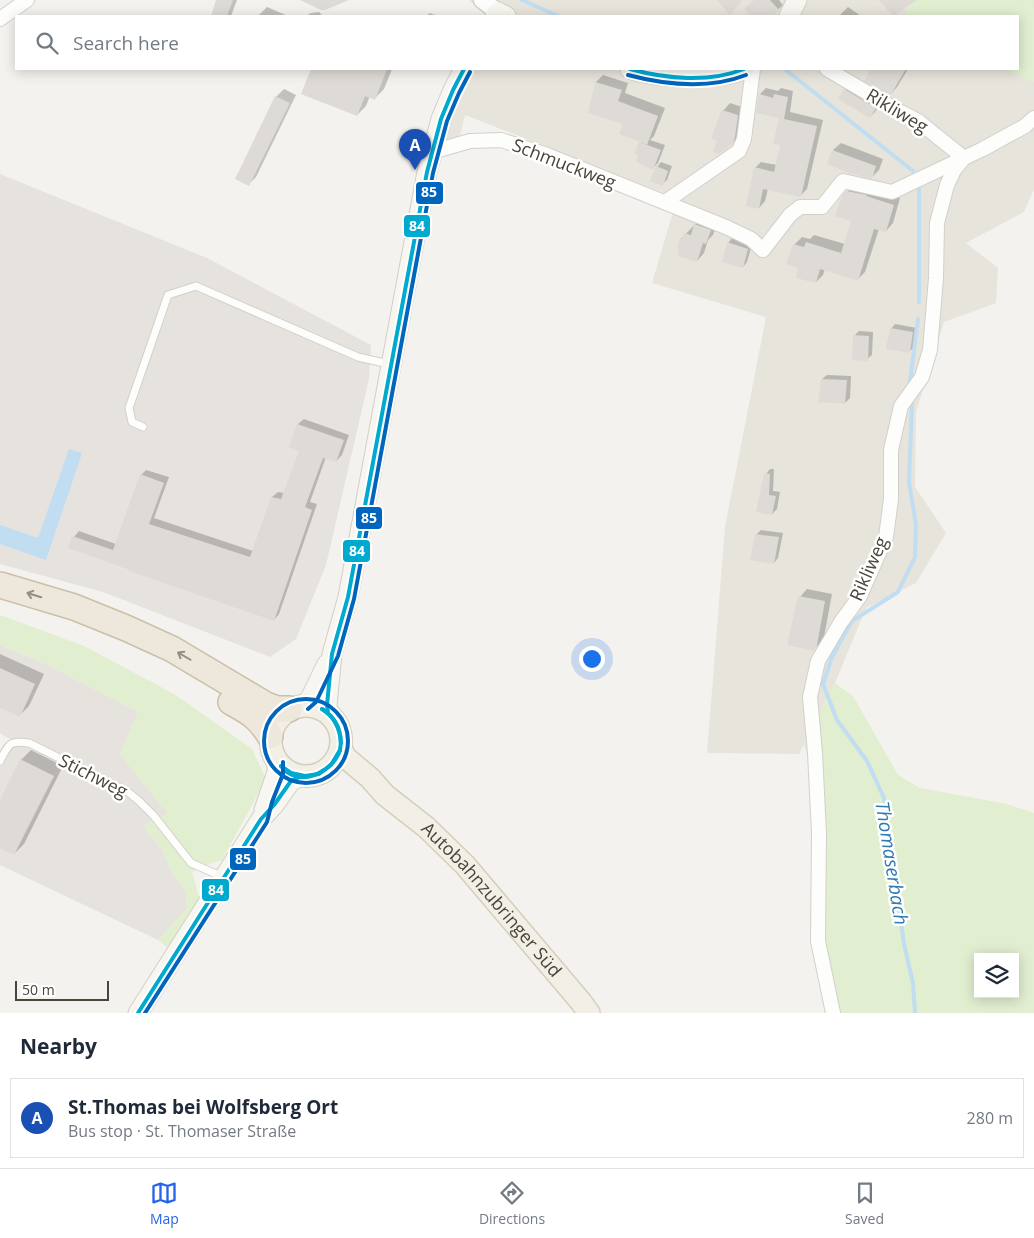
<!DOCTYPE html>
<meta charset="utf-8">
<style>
body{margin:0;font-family:"Open Sans",sans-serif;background:#f2f2f3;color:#1f2937}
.controls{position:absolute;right:15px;bottom:15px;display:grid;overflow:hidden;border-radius:0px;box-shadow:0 2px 12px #0003}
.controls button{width:45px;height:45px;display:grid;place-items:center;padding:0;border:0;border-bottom:1px solid #e0e1e3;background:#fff;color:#1f2937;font:25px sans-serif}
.scale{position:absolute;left:15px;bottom:12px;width:94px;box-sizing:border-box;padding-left:5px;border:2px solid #4b4439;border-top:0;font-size:14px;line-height:18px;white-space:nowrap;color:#4b4439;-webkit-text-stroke:4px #fff;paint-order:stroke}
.you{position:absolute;left:591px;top:658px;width:18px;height:18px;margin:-12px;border:4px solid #fff;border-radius:50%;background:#1a73e8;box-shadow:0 0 0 8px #1a73e833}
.badge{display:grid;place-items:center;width:32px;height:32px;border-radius:50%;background:#2563eb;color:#fff;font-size:16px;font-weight:700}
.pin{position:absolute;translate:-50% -41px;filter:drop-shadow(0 1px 2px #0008)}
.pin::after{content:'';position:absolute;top:26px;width:18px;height:15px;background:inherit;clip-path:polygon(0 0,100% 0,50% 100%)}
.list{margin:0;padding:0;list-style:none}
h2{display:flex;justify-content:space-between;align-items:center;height:65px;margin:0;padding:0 20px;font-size:21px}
h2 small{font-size:16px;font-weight:400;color:#747a83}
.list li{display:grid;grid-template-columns:32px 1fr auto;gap:15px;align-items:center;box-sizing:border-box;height:80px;margin:0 10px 10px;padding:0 10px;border:1px solid #e0e1e3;border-radius:0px}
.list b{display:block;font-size:19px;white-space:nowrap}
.list p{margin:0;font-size:16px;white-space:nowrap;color:#747a83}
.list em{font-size:16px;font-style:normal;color:#747a83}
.icon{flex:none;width:28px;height:28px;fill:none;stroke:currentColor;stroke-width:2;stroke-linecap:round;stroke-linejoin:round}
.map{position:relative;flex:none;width:1034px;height:1013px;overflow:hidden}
.search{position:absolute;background:#fff;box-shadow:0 2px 12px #0003;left:15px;right:15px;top:15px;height:55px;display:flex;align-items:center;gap:12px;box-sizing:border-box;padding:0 18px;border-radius:0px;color:#747a83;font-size:19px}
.sheet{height:155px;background:#fff}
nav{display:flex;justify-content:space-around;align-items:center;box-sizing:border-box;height:70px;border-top:1px solid #e0e1e3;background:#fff;font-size:14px;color:#747a83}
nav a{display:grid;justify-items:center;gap:2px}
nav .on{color:#2563eb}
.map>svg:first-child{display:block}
.residential{fill:#e7e4dc}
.industrial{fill:#e6e2de}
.green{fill:#e1eecf;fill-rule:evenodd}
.water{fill:#c0ddf1}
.shadow{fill:#0003}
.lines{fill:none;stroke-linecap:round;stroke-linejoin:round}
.stream{stroke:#c0ddf1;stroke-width:4}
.building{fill:#dedbd6}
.service-casing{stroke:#d2d0cb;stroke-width:9}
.minor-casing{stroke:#d2d0cb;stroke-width:16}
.tertiary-casing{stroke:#d2d0cb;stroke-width:19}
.secondary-casing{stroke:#d3cfc5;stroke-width:21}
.primary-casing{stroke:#d6cebb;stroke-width:24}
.motorway-casing{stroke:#ccbfa9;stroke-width:28}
.service{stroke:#fdfdfc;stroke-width:7}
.minor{stroke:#fdfdfc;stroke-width:14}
.tertiary{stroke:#fdfdfc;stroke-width:16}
.secondary{stroke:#f7f6f1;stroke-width:19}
.primary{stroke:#f2efe6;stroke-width:21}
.motorway{stroke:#ede8db;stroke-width:25}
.bus-1-casing{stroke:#fff;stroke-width:8}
.bus-2-casing{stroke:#fff;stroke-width:8}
.bus-1{stroke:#00a9ce;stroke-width:4}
.bus-2{stroke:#0065bd;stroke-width:4}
.oneway{stroke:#948e82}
.labels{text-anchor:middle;stroke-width:5;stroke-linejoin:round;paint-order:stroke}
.street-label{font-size:18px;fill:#4b4439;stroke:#fff}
.water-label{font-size:19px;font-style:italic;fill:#2e7ab2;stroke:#fff}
.line-badge{stroke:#fff;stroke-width:2}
.badge-label{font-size:14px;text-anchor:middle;font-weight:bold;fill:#fff}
</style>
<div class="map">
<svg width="1034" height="1013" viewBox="0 0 1034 1013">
<rect width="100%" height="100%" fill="#f4f2ee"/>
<!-- residential -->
<path class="residential" d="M469,0H1034V189L1024,212L966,243L998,268L996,303L944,322L916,412L915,487L946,533L916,583L866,608L835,683L799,754L707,753L725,527L766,317L652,283L677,198L465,115L456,152L435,122L461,69H1018V16H486Z"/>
<!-- industrial -->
<g class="industrial">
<path d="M0,174L207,258L371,345L369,379L326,565L296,639L270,657L103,592L0,564Z"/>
<path d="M0,645L44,663L138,712L120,754L168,814L143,826L163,851L173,875L186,893L187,909L158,940L0,865V757L10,739L0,733Z"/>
</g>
<!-- green -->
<g class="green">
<path d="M904,0H1031L1034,1V82L1004,69H1018V16H907Z"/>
<path d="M0,615L84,646L174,694L252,749L266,779L222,860L209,864L192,872L200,901L169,949L158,940L187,909L186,893L173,875L163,851L143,826L168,814L120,754L138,712L44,663L0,645Z"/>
<path d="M835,683L853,696L898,775L920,788L1007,804L1034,813V1013H841L826,942L824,775L803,746ZM978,957H1015V994H978Z"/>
</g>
<!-- water -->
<path class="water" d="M69,449L82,453L46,560L0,544V525L38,538Z"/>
<!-- shadow -->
<g class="shadow">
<path d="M217,0H237L231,16H212Z"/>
<path d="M755,0H779L783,5L771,16H752L746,9Z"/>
<path d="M267,7L288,16H258Z"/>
<path d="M848,7L861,16H839Z"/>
<path d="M319,12L323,16H306L311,13Z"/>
<path d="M430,13L438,16H426Z"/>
<path d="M309,69H392L384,89L375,98L370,96L366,106L357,115L312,70Z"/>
<path d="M871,69H908L897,87L890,95L866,80Z"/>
<path d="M603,75L628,83L625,93L665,108L654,136L650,140L665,145L658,163L653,168L640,143L642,141L625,123L596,82Z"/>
<path d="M850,85L880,103L875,112L870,117L845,90Z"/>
<path d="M766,88L778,91L781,88L793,91L790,112L823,120L807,189L801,195L768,189L765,201L759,208L755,168L761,162L777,165L782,144L780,117L760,94Z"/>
<path d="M284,89L296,95L256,177L249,184L237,178L276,97Z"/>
<path d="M730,103L745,108L739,136L731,144L718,140L723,111Z"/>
<path d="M841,143L883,159L879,170L872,177L833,150Z"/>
<path d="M661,162L672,166L667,180L662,184L657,167Z"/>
<path d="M855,184L900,198L893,223L886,231L879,229L865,272L857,280L825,269L823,275L816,282L800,267L794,245L802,237L810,239L814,235L845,244L853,221L847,192Z"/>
<path d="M702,217L717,223L713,235L708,240L704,253L697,261L681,239Z"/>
<path d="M732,238L752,244L747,262L743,267L728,243Z"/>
<path d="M895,324L917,328L914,347L909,352L891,329Z"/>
<path d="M859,331L873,332L872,355L867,359L854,336Z"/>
<path d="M827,375L851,376L850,398L845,403L822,379Z"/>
<path d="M304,419L349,435L342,455L336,461L326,457L310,502L317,504L279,614L274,620L131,569L74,537L79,531L116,544L141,475L146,470L169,477L154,518L253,551L272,497L278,492L284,493L301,450L290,446L298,424Z"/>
<path d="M770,469H774L773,491L780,492L777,509L772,514L758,511L766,474Z"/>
<path d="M761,530L783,533L778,558L774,563L756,535Z"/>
<path d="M807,589L832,594L824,637L821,642L814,649L800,597Z"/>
<path d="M0,654L44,674L29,706L19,716L0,707Z"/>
<path d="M31,750L63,766L24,844L14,854L0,847V802L21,760Z"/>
</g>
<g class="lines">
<!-- stream -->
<g class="stream">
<path d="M522,0L558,16"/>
<path d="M786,70L913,171"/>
<path d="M919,302V189"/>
<path d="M910,381L918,319"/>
<path d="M912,403L909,482L916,525L915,557L898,592L852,621L832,657L823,684L837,720L867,761L884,798L904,944L913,983L915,1013"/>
</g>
</g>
<!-- building -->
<g class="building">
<path d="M216,0H233L227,16H211Z"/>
<path d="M300,0H349L325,10H321Z"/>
<path d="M717,0H743L730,15Z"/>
<path d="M754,0H770L779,10L773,16H751L744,9Z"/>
<path d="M879,0H917L893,16Z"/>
<path d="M311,69H387L375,100L365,96L357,116L301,94Z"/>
<path d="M870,69H906L890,96L864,81Z"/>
<path d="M595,82L622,90L618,101L658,116L647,145L619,134L623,124L588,113Z"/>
<path d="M844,89L876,108L870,118L838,99Z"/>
<path d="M759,94L773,98L774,94L788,97L784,119L817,126L801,197L763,189L759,209L746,206L754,167L774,172L780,145L773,144L779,118L756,113Z"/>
<path d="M275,96L290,103L249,186L235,179Z"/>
<path d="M722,110L738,115L735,137L732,145L729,146L728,148L719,154L713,152L717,141L711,138Z"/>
<path d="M639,142L661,150L653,170L636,162L638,156L634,154Z"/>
<path d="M832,150L876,166L872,179L849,173L827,164Z"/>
<path d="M656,166L668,171L663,186L650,181Z"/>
<path d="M846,191L867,195L866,196L894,205L886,232L874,229L858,281L820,269L816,283L796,278L798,268L786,264L793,244L804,247L806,242L841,253L851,221L835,216L842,196Z"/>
<path d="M694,224L711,230L706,244L703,243L697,262L678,256L679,249H677L680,239H682L684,233L691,235Z"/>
<path d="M727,242L748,249L743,268L722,262Z"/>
<path d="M890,328L913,332L910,353L886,349Z"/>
<path d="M853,335L869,336L868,361L852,360Z"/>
<path d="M821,379L847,380L845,404L818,402Z"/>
<path d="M297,424L344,440L336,462L323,458L305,507L312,510L274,621L129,571L130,570L68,548L72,536L113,550L140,474L164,483L149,524L250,557L271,497L281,499L299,451L289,447Z"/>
<path d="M764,473L770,474L769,495L776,496L772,515L756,512Z"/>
<path d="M755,534L779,537L774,564L750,560Z"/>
<path d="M798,596L825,601L817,645L814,651L787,645Z"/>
<path d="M0,668L35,684L20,717L0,708Z"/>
<path d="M20,759L54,776L14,855L0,848V800Z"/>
</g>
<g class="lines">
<!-- service casing -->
<g class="service-casing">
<g id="service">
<path d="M143,427L132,422L129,408L168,295L196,286L358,357L389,364"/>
<path d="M0,761C9,744 9,740 29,743L128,792L139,801L154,816L191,863L223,877"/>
</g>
</g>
<!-- minor casing -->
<g class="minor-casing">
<g id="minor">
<path d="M0,19L27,0"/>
<path d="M827,69L893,108L918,121L964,158"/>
<path d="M432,152L470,141L501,140L547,155L726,227L751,239L763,250L790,215L800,207H822L843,181L892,192L983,149L1025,126L1034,118"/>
<path d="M665,202L739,151L744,139L753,69"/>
<path d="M833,1013L818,941L819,833L815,753L810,697L818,661L841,622L860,596L886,537L891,499V450L901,406L922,377L930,350L936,278L937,223L947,185L954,170L964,158"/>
</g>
</g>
<!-- tertiary casing -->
<g class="tertiary-casing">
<path id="tertiary" d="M482,0L498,12"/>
</g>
<!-- secondary casing -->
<g class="secondary-casing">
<g id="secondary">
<path d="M495,16L498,12L506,16"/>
<path d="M789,16L797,0"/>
<path d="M630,69C656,78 720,82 744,69"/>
<path d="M304,705L310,699L327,664"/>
<path d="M328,713L327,705L332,654L348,597L427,172L441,119L453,90L464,69"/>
<path d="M264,810L277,772V762"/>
<path d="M138,1013L261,819L274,805L291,781L302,776"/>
</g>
</g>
<!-- primary casing -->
<g class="primary-casing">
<g id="primary">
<circle cx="306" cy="741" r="35"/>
<path id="s1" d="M341,748L345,757L370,778L385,795L426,827L465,865L581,1002L589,1013"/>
</g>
</g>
<!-- motorway casing -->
<g class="motorway-casing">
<g id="motorway">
<path d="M0,585L74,607L126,628L172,649L266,705L277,709H289"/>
<path d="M231,702C249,712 259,717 270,736"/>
</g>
</g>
<!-- service -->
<use href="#service" class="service"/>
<!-- minor -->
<use href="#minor" class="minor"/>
<!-- tertiary -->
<use href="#tertiary" class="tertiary"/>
<!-- secondary -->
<use href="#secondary" class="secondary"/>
<!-- primary -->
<use href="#primary" class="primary"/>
<!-- motorway -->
<use href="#motorway" class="motorway"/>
<!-- bus-1 casing -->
<g class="bus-1-casing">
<g id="bus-1">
<path d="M630,69C666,79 709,83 744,69"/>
<path d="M322,709C337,718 343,733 340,750"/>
<path d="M322,709C335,717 340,729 341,743"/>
<path d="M328,713L327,705L332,654L348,597L427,172L441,119L453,90L464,69"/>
<path d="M281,766L291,773L305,776L319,774L331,765L340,750"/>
<path d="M281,766C283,768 284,770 287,772C306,785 334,770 340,750"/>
<path d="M138,1013L261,819L274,805L291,781L302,776"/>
</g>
</g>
<!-- bus-2 casing -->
<g class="bus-2-casing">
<g id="bus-2">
<path d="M628,75C666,85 710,89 746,75"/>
<circle cx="306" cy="741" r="42"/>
<path d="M308,709L316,702L338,656L354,599L433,173L447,121L459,93L470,72"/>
<path d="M145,1013L267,822L272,802L283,774V762"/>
</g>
</g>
<!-- bus-1 -->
<use href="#bus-1" class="bus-1"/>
<!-- bus-2 -->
<use href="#bus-2" class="bus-2"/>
</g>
<!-- one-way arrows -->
<defs><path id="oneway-shaft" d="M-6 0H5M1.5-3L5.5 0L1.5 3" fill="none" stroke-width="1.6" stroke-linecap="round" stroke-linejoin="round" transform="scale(1.25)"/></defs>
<g class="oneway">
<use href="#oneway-shaft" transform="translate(34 595) rotate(-163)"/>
<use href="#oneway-shaft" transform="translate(184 656) rotate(-150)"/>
</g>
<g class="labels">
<!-- street labels -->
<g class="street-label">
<text transform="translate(897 111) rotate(31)" y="6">Rikliweg</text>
<text transform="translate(564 164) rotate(21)" y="6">Schmuckweg</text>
<text transform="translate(869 569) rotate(-66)" y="6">Rikliweg</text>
<text transform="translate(93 776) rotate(27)" y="6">Stichweg</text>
<text dy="6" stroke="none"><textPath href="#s1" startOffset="215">Autobahnzubringer Süd</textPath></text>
</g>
<!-- water labels -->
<g class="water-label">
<text transform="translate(892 863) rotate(81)" y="7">Thomaserbach</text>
</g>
</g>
<g class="line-badge">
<rect x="415" y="181" width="29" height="24" rx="5" fill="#0065bd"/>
<rect x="403" y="214" width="28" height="24" rx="5" fill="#00a9ce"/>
<rect x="355" y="506" width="28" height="24" rx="5" fill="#0065bd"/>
<rect x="342" y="539" width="29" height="24" rx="5" fill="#00a9ce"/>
<rect x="229" y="847" width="28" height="24" rx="5" fill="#0065bd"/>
<rect x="201" y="878" width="29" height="24" rx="5" fill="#00a9ce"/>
</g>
<g class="badge-label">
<text x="429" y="197">85</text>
<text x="417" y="231">84</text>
<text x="369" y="523">85</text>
<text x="357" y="556">84</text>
<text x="243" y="864">85</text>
<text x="216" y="895">84</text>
</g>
</svg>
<div class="controls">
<button><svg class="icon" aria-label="layers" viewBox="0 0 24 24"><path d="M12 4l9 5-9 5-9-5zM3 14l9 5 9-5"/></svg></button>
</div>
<div class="scale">50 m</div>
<div class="you"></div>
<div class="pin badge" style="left:415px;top:170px;background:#1a4fb4">A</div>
<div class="search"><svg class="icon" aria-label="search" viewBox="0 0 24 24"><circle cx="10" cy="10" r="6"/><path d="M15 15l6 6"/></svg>Search here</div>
</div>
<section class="sheet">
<h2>Nearby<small></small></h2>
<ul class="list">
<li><span class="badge" style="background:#1a4fb4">A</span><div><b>St.Thomas bei Wolfsberg Ort</b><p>Bus stop · St. Thomaser Straße</p></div><em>280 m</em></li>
</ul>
</section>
<nav>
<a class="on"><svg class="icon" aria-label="map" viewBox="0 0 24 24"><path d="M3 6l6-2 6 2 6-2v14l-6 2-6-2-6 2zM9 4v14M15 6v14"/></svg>Map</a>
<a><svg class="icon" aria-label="directions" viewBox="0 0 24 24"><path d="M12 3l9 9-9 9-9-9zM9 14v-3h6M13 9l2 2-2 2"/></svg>Directions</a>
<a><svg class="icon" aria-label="saved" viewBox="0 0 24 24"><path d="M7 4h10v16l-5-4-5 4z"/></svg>Saved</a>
</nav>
